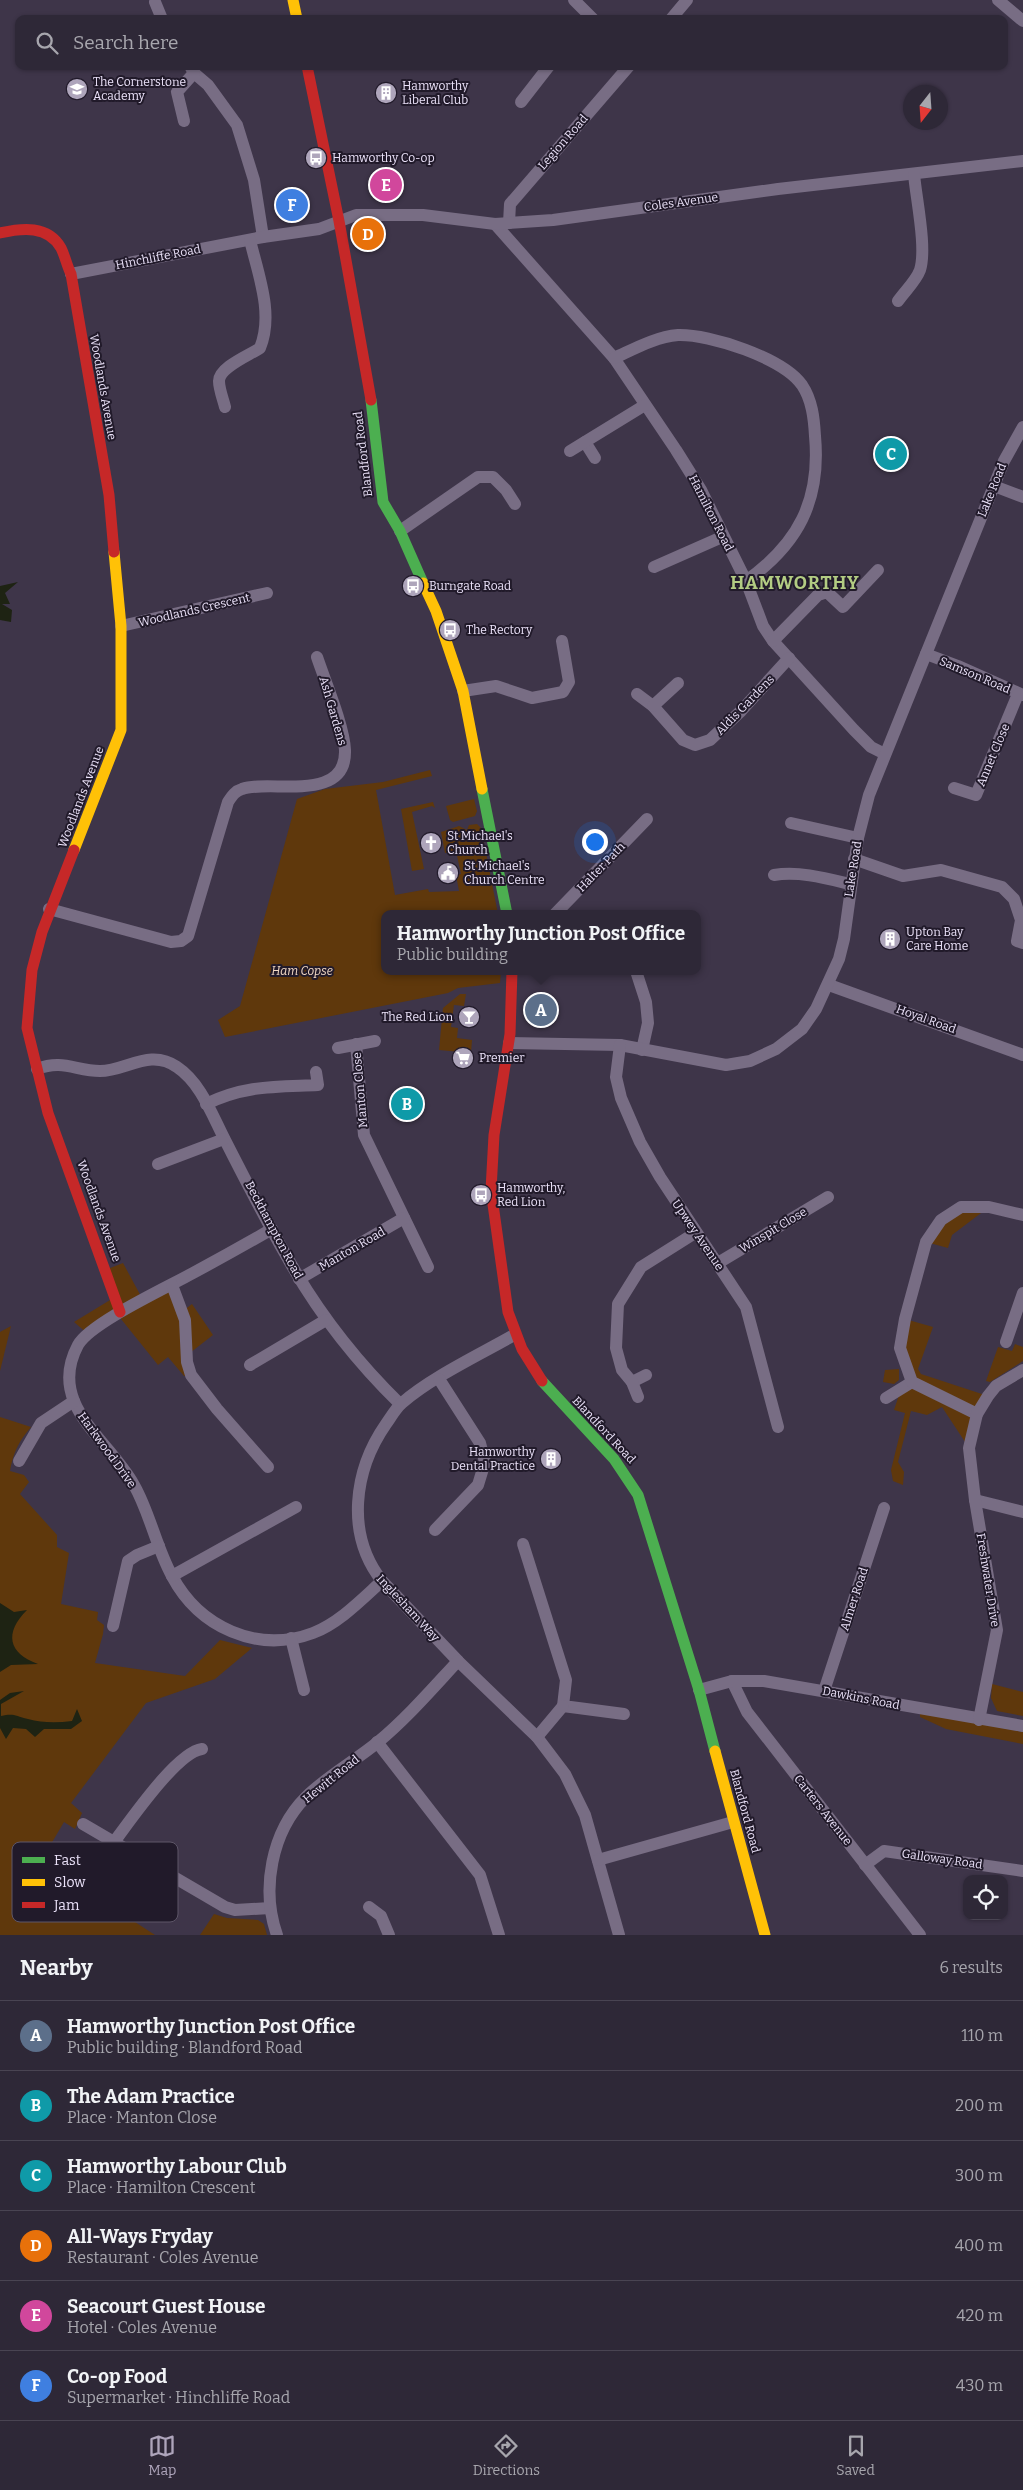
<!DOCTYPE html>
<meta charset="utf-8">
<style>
body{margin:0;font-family:Bitter,serif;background:#36303f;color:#f1f3f6}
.controls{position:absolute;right:15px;bottom:15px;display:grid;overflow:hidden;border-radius:10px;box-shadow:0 1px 4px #0004}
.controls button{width:45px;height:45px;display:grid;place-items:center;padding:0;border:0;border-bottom:1px solid #494452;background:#2e2837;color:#f1f3f6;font:25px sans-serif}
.compass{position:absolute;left:903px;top:85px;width:45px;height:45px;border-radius:50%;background:#2e2837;box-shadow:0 1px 4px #0004;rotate:197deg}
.you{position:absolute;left:594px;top:841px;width:18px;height:18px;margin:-12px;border:4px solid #fff;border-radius:50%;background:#1a73e8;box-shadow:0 0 0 8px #1a73e833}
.badge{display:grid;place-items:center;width:32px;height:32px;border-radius:50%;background:#aea5bb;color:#fff;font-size:16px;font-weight:700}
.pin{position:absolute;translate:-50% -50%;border:2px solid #fff;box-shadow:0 1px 5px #0006}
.popup{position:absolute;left:381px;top:910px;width:320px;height:65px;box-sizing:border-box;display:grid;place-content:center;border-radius:10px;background:#2e2837;filter:drop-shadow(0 1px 4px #0005);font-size:16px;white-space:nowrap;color:#a7a6ad}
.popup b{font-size:19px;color:#f1f3f6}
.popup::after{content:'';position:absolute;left:50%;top:100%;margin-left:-10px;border:10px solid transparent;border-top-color:#2e2837}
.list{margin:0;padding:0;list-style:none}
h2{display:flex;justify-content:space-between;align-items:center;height:65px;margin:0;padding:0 20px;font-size:21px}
h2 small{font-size:16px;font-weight:400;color:#a7a6ad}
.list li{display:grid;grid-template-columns:32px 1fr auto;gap:15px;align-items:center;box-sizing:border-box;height:70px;padding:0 20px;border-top:1px solid #494452}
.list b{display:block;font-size:19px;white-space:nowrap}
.list p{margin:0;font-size:16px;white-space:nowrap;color:#a7a6ad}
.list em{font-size:16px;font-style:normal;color:#a7a6ad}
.icon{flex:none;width:28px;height:28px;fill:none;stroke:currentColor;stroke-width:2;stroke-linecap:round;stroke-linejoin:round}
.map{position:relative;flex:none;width:1023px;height:1935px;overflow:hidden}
.search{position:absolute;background:#2e2837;box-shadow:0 1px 4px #0004;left:15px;right:15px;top:15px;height:55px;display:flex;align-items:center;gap:12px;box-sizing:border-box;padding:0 18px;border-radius:10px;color:#a7a6ad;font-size:19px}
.sheet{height:485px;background:#2e2837}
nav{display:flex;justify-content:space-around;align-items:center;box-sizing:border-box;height:70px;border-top:1px solid #494452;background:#2e2837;font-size:14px;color:#a7a6ad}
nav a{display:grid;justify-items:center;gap:2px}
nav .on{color:#aea5bb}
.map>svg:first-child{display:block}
.green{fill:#5f380c}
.water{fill:#1e2313}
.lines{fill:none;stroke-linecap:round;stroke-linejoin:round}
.street{stroke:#786d84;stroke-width:12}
.fast{stroke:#4caf50;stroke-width:11}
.slow{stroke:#ffc107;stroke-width:11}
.jam{stroke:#c62828;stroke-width:11}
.labels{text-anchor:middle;stroke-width:4;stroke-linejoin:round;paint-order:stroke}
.poi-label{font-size:12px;fill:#ebe2f9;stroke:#211a2a;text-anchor:start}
.street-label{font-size:12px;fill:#ebe2f9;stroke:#211a2a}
.park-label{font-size:12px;font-style:italic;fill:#f3dac5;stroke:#211a2a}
.district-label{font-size:18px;font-weight:bold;letter-spacing:1px;fill:#b3cc83;stroke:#211a2a}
.key{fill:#211a2a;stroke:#5e5668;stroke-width:1}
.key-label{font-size:14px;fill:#ebe2f9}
</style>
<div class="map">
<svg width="1023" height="1935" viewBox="0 0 1023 1935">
<rect width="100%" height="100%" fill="#3e3549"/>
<!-- green -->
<g class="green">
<path d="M430,770L432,776L376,790L395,895L428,889L429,892L459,891L456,875L461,874L456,851L445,853L441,832L459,826L467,830L469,825L477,824L481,828L498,914H385V971H501L500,983L458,988L448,993L225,1037L218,1020L240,1006L297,799L325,789L383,782Z"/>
<path d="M474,799L477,811L475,816L453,822L450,820L446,806Z"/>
<path d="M433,802L435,808L432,806L412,812L424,869L412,871L401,809Z"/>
<path d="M460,994H466L464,1006L454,1005L451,1027L458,1028L457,1038L472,1040L471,1053L439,1050L443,1008Z"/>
<path d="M961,1207H989L952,1235L948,1248L926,1242Z"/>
<path d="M123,1263L143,1300L172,1285L183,1311L192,1304L213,1335L186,1356L191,1375L184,1376L168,1357L158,1365L117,1314L88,1334L74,1322L115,1297L105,1270Z"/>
<path d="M905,1319L933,1327L918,1369L921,1374L988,1396L969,1448L942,1407L927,1415L911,1411L898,1462L904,1472L903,1485L893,1481L891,1470L905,1413L894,1410L901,1389L912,1382L900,1348Z"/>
<path d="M11,1326L0,1371V1332Z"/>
<path d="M1015,1344L1023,1347V1361L990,1382L986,1381L998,1347L1012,1351Z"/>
<path d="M899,1369V1380L894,1384L883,1382L885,1370Z"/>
<path d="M0,1417L31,1427C19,1441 13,1453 10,1471L24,1475L29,1482L20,1494L57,1535V1547L69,1553L61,1604L98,1612L97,1620L104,1625L103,1634L95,1663L185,1676L220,1640L252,1648L215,1679L146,1703L71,1803L82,1813L75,1829L64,1822L41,1861L155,1935H0Z"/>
<path d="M992,1684L1023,1692V1716L997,1711L991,1698Z"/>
<path d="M920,1712L1023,1732V1744L946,1729L920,1717Z"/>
<path d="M214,1914L227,1918L258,1920L264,1924L267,1935H200Z"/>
</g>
<!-- water -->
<g class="water">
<path d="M18,582L5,593L10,604H2L12,610L11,622L0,620V586Z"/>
<path d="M0,1603L14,1612L27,1610C4,1633 8,1653 38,1664L11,1665L0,1672Z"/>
<path d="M24,1691L1,1704V1716C14,1713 15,1716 28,1719C42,1723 57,1723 72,1721L77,1709L82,1721L71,1729H44L35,1737L26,1729L13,1728L6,1739L0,1728V1700L10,1693Z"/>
</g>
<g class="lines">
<!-- street -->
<g class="street">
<path d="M574,0L593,19"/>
<path d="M998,0L1023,21"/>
<path d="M155,2L162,19"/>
<path d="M671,19L687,0"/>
<path d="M190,66L194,73L208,85L237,125L254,180L263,237"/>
<path d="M521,102L549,66"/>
<path d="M184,121L177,92L194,73"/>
<path d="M509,223L510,204L629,66"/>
<path d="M495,224L614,358L676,450L701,490L746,581L763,626L773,641L854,730L871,747L885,754"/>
<path d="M71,274L263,237L319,229L356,215H423L495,224L553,220L778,189L1023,161"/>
<path d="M898,301C905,291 916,281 920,270C927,248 916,198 914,174"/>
<path d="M614,358C634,349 655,337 678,335C710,334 783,358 802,385C812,400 814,418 815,436C821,501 798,544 746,581"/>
<path d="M225,407C223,399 219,389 219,381C219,367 250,355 260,348C274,314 258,274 250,240"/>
<path d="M585,442L595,458"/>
<path d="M570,451L645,405"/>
<path d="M994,486L1023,497"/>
<path d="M400,531L478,477H493L506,490L515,504"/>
<path d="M654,567L722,537"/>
<path d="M121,626L267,593"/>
<path d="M773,641L818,595L827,592L843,607L878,570"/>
<path d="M926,654L958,666L1023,695"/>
<path d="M463,691L496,686L532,698L563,692L569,682L562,641"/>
<path d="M637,694L653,706L683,740L695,745L710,740L741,711L789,658"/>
<path d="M653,706L678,683"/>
<path d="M954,788L976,795L1018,694"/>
<path d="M791,823L858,838"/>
<path d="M854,859L903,876L941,870L1002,887L1014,899L1021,920L1017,941L1023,943"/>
<path d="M774,875C799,871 825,878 850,884"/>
<path d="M49,909L171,942L181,941L188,936L228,802C232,796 235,791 242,789C270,779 347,804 345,750C344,726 325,681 317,657"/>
<path d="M555,914L647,819"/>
<path d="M636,971L646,1002L648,1023L642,1050"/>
<path d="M829,985L1023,1055"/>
<path d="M509,1043L620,1045L726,1065L750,1061L776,1049L802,1029L816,1009L839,959L844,939L858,838L869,795L1004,461L1023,427"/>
<path d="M356,1044L364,1135L428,1267"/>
<path d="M620,1045L616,1077L621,1098L640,1142L660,1177L746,1307L778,1427"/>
<path d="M338,1048L375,1041"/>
<path d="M37,1069C63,1059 76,1071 100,1071C126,1071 150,1048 177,1067C201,1083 212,1115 225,1140C245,1179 265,1219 287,1257C317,1311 356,1361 400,1404"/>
<path d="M206,1104C245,1085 275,1087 318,1085L316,1072"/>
<path d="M158,1164L224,1139"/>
<path d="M272,1229C246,1244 219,1259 193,1273C168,1287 90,1323 78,1345C46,1405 109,1439 134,1485C150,1513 156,1547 172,1576C199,1627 257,1654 313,1633C339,1623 361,1600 382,1581"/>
<path d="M718,1263L828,1197"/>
<path d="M299,1279L404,1218"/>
<path d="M172,1285L185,1320L187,1362L191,1375L217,1409L268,1467"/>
<path d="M514,1335C479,1355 432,1377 402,1403C396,1408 391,1417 386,1424C354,1470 345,1534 382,1581L458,1661L537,1737L565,1774L585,1815L619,1935"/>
<path d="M1006,1342L1023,1293"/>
<path d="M250,1365L326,1320"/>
<path d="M632,1382L646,1375"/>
<path d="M638,1397L632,1382L622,1370L616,1348L618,1304L641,1267L695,1233"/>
<path d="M886,1398L912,1382"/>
<path d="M977,1414L912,1382L900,1348L905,1319L926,1242L941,1220L961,1207H989L1023,1215"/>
<path d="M19,1461L41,1423L74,1401"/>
<path d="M975,1500L1023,1512"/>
<path d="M435,1530L478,1485L485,1462L480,1443L439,1379"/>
<path d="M523,1544L566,1680L563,1706L624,1714"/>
<path d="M172,1576L296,1507"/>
<path d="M113,1626L128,1561L137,1555L159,1546"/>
<path d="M291,1638L304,1690"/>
<path d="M732,1681L747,1712L920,1935"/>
<path d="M699,1690L732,1681H764L1023,1726"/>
<path d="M824,1691L884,1508"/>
<path d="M979,1720L997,1630L975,1500L969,1448L977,1414L988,1396L996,1386L1023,1370"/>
<path d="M537,1737L563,1706"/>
<path d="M377,1742L480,1875L499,1935"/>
<path d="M83,1824L225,1907L235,1910L270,1908"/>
<path d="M114,1842C130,1821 177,1752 202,1749"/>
<path d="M598,1860L733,1822"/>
<path d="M865,1865L884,1851L1023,1871"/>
<path d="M369,1907L381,1916L389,1935"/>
<path d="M277,1935C261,1890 271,1832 306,1797C327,1776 355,1761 378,1742C407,1718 432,1689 458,1661"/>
</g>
<!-- fast -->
<g class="fast">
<path d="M371,400L383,502L400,531L423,583"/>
<path d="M482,789L507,914"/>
<path d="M542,1381L614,1459L638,1495L699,1690L715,1751"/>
</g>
<!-- slow -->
<g class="slow">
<path d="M293,0L297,19"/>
<path d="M423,583L436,611L463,691L482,789"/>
<path d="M74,850L121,730V626L114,552"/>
<path d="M715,1751L765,1935"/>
</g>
<!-- jam -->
<g class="jam">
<path d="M307,66L339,221L371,400"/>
<path d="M0,233C22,228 48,225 61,248C65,256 67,266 71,274L109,495L114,552"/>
<path d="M74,850L42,932L32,970L27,1028L48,1113L120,1312"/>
<path d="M512,971L510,1034L494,1135L491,1190L508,1312L522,1349L542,1381"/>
</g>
</g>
<!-- icons -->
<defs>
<g id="school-disc" transform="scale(1.125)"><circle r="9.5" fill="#aea5bb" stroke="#211a2a"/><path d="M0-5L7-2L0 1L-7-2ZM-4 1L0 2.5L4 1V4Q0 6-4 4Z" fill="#fff"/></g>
<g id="building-disc" transform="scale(1.125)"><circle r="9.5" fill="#aea5bb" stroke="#211a2a"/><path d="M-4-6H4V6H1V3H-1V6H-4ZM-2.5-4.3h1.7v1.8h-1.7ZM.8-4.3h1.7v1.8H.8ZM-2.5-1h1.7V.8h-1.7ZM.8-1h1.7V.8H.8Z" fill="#fff"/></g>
<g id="bus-disc" transform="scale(1.125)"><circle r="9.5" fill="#aea5bb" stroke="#211a2a"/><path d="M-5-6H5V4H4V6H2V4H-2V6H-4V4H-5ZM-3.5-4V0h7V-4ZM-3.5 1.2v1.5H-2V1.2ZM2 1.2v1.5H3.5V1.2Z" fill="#fff"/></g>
<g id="church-disc" transform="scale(1.125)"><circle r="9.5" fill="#aea5bb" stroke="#211a2a"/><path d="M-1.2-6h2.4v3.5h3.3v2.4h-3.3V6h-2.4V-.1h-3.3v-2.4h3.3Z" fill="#fff"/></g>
<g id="civic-disc" transform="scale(1.125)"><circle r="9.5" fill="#aea5bb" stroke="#211a2a"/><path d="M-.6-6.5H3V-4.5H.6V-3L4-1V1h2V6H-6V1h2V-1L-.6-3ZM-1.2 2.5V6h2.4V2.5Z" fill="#fff"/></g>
<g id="bar-disc" transform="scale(1.125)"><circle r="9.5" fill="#aea5bb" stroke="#211a2a"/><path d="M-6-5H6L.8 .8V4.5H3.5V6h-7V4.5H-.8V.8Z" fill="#fff"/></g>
<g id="supermarket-disc" transform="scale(1.125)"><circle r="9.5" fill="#aea5bb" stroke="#211a2a"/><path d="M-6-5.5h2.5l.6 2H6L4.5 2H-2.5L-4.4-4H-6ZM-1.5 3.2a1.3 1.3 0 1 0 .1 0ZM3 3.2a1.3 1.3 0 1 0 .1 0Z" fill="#fff"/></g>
</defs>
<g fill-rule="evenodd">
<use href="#school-disc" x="77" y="89"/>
<use href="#building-disc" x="386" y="93"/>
<use href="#bus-disc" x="316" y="158"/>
<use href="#bus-disc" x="413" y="586"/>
<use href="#bus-disc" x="450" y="630"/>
<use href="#church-disc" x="431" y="843"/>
<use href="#civic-disc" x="448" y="873"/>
<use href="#building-disc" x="890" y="939"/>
<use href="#bar-disc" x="469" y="1017"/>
<use href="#supermarket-disc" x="463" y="1058"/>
<use href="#bus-disc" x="481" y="1195"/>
<use href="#building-disc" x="551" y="1459"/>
</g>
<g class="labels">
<!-- poi labels -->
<g class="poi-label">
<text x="93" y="86">The Cornerstone<tspan x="93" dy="14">Academy</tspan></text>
<text x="402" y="90">Hamworthy<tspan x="402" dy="14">Liberal Club</tspan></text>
<text x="332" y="162">Hamworthy Co-op</text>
<text x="429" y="590">Burngate Road</text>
<text x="466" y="634">The Rectory</text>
<text x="447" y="840">St Michael's<tspan x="447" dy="14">Church</tspan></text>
<text x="464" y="870">St Michael's<tspan x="464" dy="14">Church Centre</tspan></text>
<text x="906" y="936">Upton Bay<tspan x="906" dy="14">Care Home</tspan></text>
<text x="453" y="1021" text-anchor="end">The Red Lion</text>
<text x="479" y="1062">Premier</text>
<text x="497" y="1192">Hamworthy,<tspan x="497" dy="14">Red Lion</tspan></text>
<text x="535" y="1456" text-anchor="end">Hamworthy<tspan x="535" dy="14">Dental Practice</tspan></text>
</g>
<!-- street labels -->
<g class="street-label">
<text transform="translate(563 142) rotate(-49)" y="4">Legion Road</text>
<text transform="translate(681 202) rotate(-8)" y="4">Coles Avenue</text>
<text transform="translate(158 257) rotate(-11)" y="4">Hinchliffe Road</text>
<text transform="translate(103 387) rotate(80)" y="4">Woodlands Avenue</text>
<text transform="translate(363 454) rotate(-97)" y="4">Blandford Road</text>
<text transform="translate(992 490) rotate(-68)" y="4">Lake Road</text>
<text transform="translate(711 513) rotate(63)" y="4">Hamilton Road</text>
<text transform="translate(194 610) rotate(-13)" y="4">Woodlands Crescent</text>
<text transform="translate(975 675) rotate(23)" y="4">Samson Road</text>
<text transform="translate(745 705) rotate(-46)" y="4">Aldis Gardens</text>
<text transform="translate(333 711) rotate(74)" y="4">Ash Gardens</text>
<text transform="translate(993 755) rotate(-67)" y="4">Annet Close</text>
<text transform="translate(81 797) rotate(-69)" y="4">Woodlands Avenue</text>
<text transform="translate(601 867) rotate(-46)" y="4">Halter Path</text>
<text transform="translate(853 869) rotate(-81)" y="4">Lake Road</text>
<text transform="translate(926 1019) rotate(20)" y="4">Hoyal Road</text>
<text transform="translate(360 1090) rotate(-95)" y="4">Manton Close</text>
<text transform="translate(99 1211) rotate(70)" y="4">Woodlands Avenue</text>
<text transform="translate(274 1230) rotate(62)" y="4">Beckhampton Road</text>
<text transform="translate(773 1230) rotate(-31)" y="4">Winspit Close</text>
<text transform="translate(698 1235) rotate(56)" y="4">Upwey Avenue</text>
<text transform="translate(352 1249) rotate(-30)" y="4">Manton Road</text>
<text transform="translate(604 1430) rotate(47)" y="4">Blandford Road</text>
<text transform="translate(107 1450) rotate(54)" y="4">Harkwood Drive</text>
<text transform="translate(988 1580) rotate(81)" y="4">Freshwater Drive</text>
<text transform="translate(854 1599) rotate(-72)" y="4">Almer Road</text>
<text transform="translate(408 1608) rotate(47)" y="4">Inglesham Way</text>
<text transform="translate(861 1698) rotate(11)" y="4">Dawkins Road</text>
<text transform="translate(331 1779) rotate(-39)" y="4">Hewitt Road</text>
<text transform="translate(823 1810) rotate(52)" y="4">Carters Avenue</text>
<text transform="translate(745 1811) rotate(75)" y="4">Blandford Road</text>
<text transform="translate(942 1859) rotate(8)" y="4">Galloway Road</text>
</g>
<!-- park labels -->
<g class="park-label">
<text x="302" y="975">Ham Copse</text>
</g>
<!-- district labels -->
<g class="district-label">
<text x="795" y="589">HAMWORTHY</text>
</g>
</g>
<!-- legend -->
<rect x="12" y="1842" width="166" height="80" rx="8" class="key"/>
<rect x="22" y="1857" width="23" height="6" fill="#4caf50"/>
<rect x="22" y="1879" width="23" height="7" fill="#ffc107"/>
<rect x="22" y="1902" width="23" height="6" fill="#c62828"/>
<g class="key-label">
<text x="54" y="1865">Fast</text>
<text x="54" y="1887">Slow</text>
<text x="54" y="1910">Jam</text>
</g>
</svg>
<div class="controls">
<button><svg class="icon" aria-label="locate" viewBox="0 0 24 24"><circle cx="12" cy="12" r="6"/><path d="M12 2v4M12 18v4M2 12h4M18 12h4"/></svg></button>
</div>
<svg class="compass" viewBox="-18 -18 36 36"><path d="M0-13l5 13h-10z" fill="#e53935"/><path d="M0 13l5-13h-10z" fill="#a7a6ad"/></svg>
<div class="you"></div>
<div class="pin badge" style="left:541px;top:1010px;background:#5c6f8a">A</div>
<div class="popup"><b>Hamworthy Junction Post Office</b>Public building</div>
<div class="pin badge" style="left:407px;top:1104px;background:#0f9aa8">B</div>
<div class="pin badge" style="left:891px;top:454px;background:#0f9aa8">C</div>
<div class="pin badge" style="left:368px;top:234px;background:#e8710a">D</div>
<div class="pin badge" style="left:386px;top:185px;background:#d1479c">E</div>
<div class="pin badge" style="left:292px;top:205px;background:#3f7fe0">F</div>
<div class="search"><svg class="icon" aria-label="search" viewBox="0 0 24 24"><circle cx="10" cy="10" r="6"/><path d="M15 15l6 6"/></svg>Search here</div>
</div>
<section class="sheet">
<h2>Nearby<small>6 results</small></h2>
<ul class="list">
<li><span class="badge" style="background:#5c6f8a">A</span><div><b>Hamworthy Junction Post Office</b><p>Public building · Blandford Road</p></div><em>110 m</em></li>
<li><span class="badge" style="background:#0f9aa8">B</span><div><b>The Adam Practice</b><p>Place · Manton Close</p></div><em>200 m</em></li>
<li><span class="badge" style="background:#0f9aa8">C</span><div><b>Hamworthy Labour Club</b><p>Place · Hamilton Crescent</p></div><em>300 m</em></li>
<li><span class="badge" style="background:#e8710a">D</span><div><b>All-Ways Fryday</b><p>Restaurant · Coles Avenue</p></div><em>400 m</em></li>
<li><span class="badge" style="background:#d1479c">E</span><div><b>Seacourt Guest House</b><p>Hotel · Coles Avenue</p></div><em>420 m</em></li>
<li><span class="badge" style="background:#3f7fe0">F</span><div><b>Co-op Food</b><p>Supermarket · Hinchliffe Road</p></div><em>430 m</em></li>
</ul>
</section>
<nav>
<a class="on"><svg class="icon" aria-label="map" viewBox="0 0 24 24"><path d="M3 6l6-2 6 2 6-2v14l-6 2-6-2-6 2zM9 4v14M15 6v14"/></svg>Map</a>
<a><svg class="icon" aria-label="directions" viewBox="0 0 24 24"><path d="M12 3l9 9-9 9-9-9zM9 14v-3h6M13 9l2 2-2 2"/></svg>Directions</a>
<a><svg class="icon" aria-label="saved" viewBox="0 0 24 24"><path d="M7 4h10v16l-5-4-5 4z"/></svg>Saved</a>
</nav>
